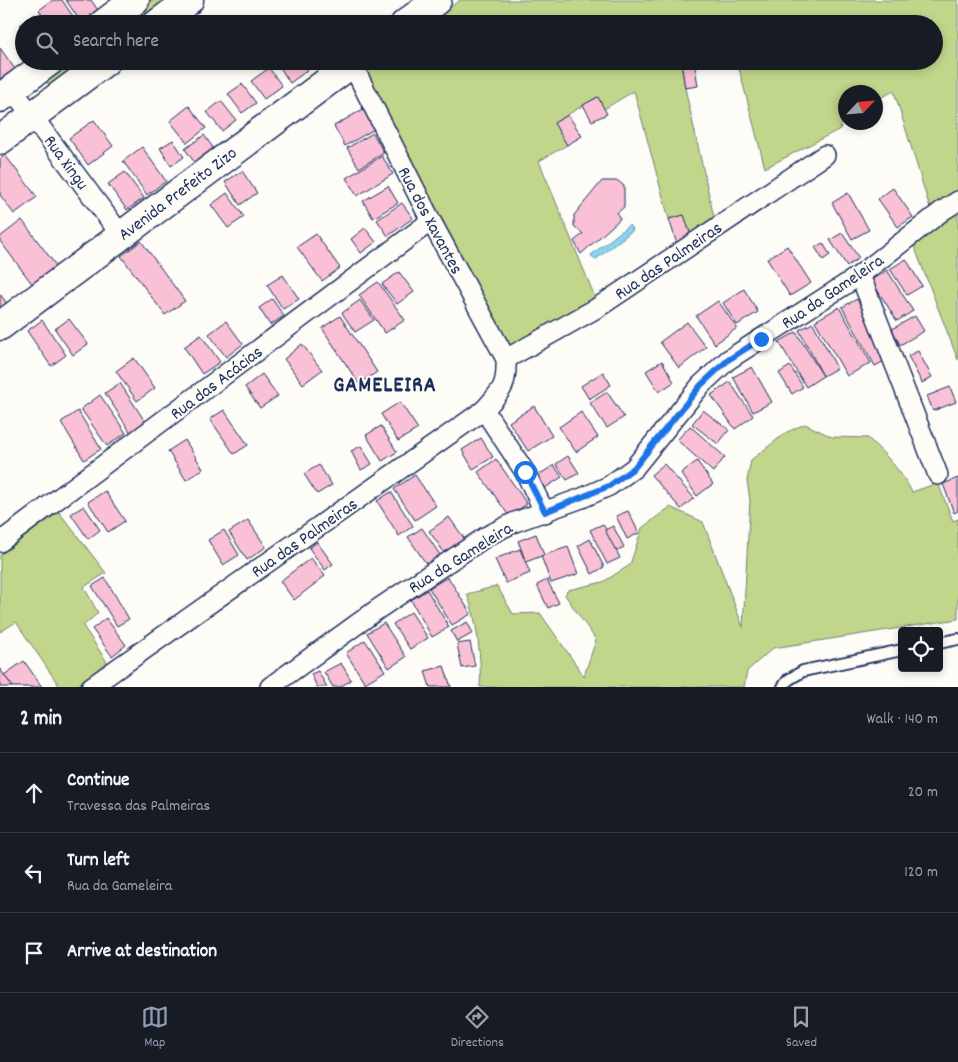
<!DOCTYPE html>
<meta charset="utf-8">
<style>
body{margin:0;font-family:Dekko,sans-serif;background:#242831;color:#f1f3f6}
.controls{position:absolute;right:15px;bottom:15px;display:grid;overflow:hidden;border-radius:5px;box-shadow:0 2px 8px #0003}
.controls button{width:45px;height:45px;display:grid;place-items:center;padding:0;border:0;border-bottom:1px solid #363941;background:#171b24;color:#f1f3f6;font:25px sans-serif}
.compass{position:absolute;left:838px;top:85px;width:45px;height:45px;border-radius:50%;background:#171b24;box-shadow:0 2px 8px #0003;rotate:64deg}
.stop{position:absolute;width:15px;height:15px;margin:-11px;border:4px solid #1a73e8;border-radius:50%;background:#fff}
.stop.end{background:#1a73e8;border-color:#fff;box-shadow:0 1px 5px #0008}
.list{margin:0;padding:0;list-style:none}
h2{display:flex;justify-content:space-between;align-items:center;height:65px;margin:0;padding:0 20px;font-size:21px}
h2 small{font-size:16px;font-weight:400;color:#9ea1a6}
.list li{display:grid;grid-template-columns:32px 1fr auto;gap:15px;align-items:center;box-sizing:border-box;height:80px;padding:0 20px;border-top:1px solid #363941}
.list b{display:block;font-size:19px;white-space:nowrap}
.list p{margin:0;font-size:16px;white-space:nowrap;color:#9ea1a6}
.list em{font-size:16px;font-style:normal;color:#9ea1a6}
.icon{flex:none;width:28px;height:28px;fill:none;stroke:currentColor;stroke-width:2;stroke-linecap:round;stroke-linejoin:round}
.map{position:relative;flex:none;width:958px;height:687px;overflow:hidden}
.search{position:absolute;background:#171b24;box-shadow:0 2px 8px #0003;left:15px;right:15px;top:15px;height:55px;display:flex;align-items:center;gap:12px;box-sizing:border-box;padding:0 18px;border-radius:28px;color:#9ea1a6;font-size:19px}
.sheet{height:305px;background:#171b24}
nav{display:flex;justify-content:space-around;align-items:center;box-sizing:border-box;height:70px;border-top:1px solid #363941;background:#171b24;font-size:14px;color:#9ea1a6}
nav a{display:grid;justify-items:center;gap:2px}
nav .on{color:#919bb2}
.map>svg:first-child{display:block}
.green{fill:#c1d68b;stroke:#6e8274}
.water{fill:#8bd4ed;stroke:#5e92b4}
.building{fill:#f9c0d6;stroke:#1b2f5e}
.lines{fill:none;stroke-linecap:round;stroke-linejoin:round}
.lane-casing{stroke:#1b2f5e;stroke-width:14}
.street-casing{stroke:#1b2f5e;stroke-width:22}
.secondary-casing{stroke:#1b2f5e;stroke-width:31}
.lane{stroke:#fdfcf7;stroke-width:10}
.street{stroke:#fdfcf7;stroke-width:19}
.secondary{stroke:#fdfcf7;stroke-width:28}
.route{stroke:#1a73e8;stroke-width:6}
.labels{text-anchor:middle;stroke-width:4;stroke-linejoin:round;paint-order:stroke}
.street-label{font-size:18px;fill:#1b2f5e;stroke:#fdfcf7}
.district-label{font-size:22px;font-weight:bold;letter-spacing:1px;fill:#1b2f5e;stroke:#fdfcf7}
</style>
<div class="map">
<svg width="958" height="687" viewBox="0 0 958 687">
<rect width="100%" height="100%" fill="#fdfcf7"/>
<filter id="ink" filterUnits="userSpaceOnUse"><feTurbulence type="fractalNoise" baseFrequency=".02" numOctaves="2"/><feDisplacementMap in="SourceGraphic" scale="10" xChannelSelector="R" yChannelSelector="G"/><feConvolveMatrix kernelMatrix="1 2 1 2 8 2 1 2 1" color-interpolation-filters="sRGB"/></filter>
<g filter="url(#ink)">
<!-- green -->
<g class="green">
<path d="M145,0H176L145,24H114Z"/>
<path d="M460,0H958V192L930,208L894,91L876,100V92H846L845,114L840,129L765,168L737,61H934V24H428Z"/>
<path d="M63,61H95L54,92L43,77Z"/>
<path d="M378,61H688L681,63L685,88L715,222L692,239L684,215L669,219L634,91L604,109L597,97L554,123L567,145L539,161L597,302L512,350L505,338L364,72Z"/>
<path d="M958,213V360L913,243L947,218Z"/>
<path d="M805,424L832,437L868,438C886,455 901,471 912,492L938,483L953,521L958,519V619L773,648L747,671L744,687H480C482,661 477,618 467,594L497,586L513,614L540,613L584,676L596,640L565,595L568,590L603,582L630,565L642,528L670,507L703,522L743,627L750,500L747,481L751,460L787,432Z"/>
<path d="M59,512L106,573L84,587L98,613L83,626L109,665L75,687H60L16,622L0,632V555Z"/>
</g>
<!-- water -->
<path class="water" d="M629,225L633,230L595,260L591,255Z"/>
<!-- building -->
<g class="building">
<path d="M53,0H62L78,24H48L39,10Z"/>
<path d="M66,0H91L100,13L82,24Z"/>
<path d="M35,14L43,24H24V30L20,25Z"/>
<path d="M0,48L15,69L0,79Z"/>
<path d="M276,61H302L308,70L290,83Z"/>
<path d="M694,61L698,86L685,88L681,62Z"/>
<path d="M269,68L282,86L264,99L251,81Z"/>
<path d="M242,84L256,103L242,113L228,94Z"/>
<path d="M598,97L607,114L592,121L583,105Z"/>
<path d="M221,101L236,120L222,131L207,112Z"/>
<path d="M189,106L206,128L187,143L170,121Z"/>
<path d="M365,108L376,128L345,146L334,126Z"/>
<path d="M568,115L582,136L567,145L554,123Z"/>
<path d="M94,120L113,146L88,165L69,138Z"/>
<path d="M373,133L384,153L359,168L347,148Z"/>
<path d="M204,135L216,152L197,166L185,149Z"/>
<path d="M173,140L184,157L171,166L160,148Z"/>
<path d="M142,147L166,181L147,195L123,161Z"/>
<path d="M5,155L37,197L14,214L0,195V159Z"/>
<path d="M382,156L393,174L357,196L346,178Z"/>
<path d="M242,171L257,193L240,205L225,182Z"/>
<path d="M125,172L144,198L127,210L108,184Z"/>
<path d="M602,181H618L624,186V207L617,213L620,219L581,254L574,241L583,234L574,226V215Z"/>
<path d="M388,186L398,203L373,218L363,201Z"/>
<path d="M893,188L913,217L898,227L878,199Z"/>
<path d="M227,193L244,217L228,228L211,205Z"/>
<path d="M848,193L869,230L852,239L832,203Z"/>
<path d="M402,203L413,218L388,236L377,220Z"/>
<path d="M684,215L692,239L677,244L669,219Z"/>
<path d="M22,220L57,267L33,285L0,241V237Z"/>
<path d="M365,228L376,242L361,253L351,239Z"/>
<path d="M842,233L859,258L847,266L830,240Z"/>
<path d="M316,234L340,268L322,281L297,247Z"/>
<path d="M141,241L185,301L165,315L121,256Z"/>
<path d="M823,243L830,255L823,260L815,247Z"/>
<path d="M787,246L811,283L790,296L767,259Z"/>
<path d="M906,259L922,286L907,295L890,269Z"/>
<path d="M887,270L913,311L897,321L871,280Z"/>
<path d="M399,272L414,292L397,304L382,284Z"/>
<path d="M283,275L299,299L283,309L267,285Z"/>
<path d="M378,282L405,320L385,333L359,295Z"/>
<path d="M744,289L758,312L737,325L723,303Z"/>
<path d="M0,294L8,305L0,310Z"/>
<path d="M272,299L284,316L270,325L259,308Z"/>
<path d="M857,299L890,358L875,366L842,307Z"/>
<path d="M360,300L374,320L355,332L342,313Z"/>
<path d="M718,301L737,328L715,344L696,316Z"/>
<path d="M839,307L871,363L847,376L815,321Z"/>
<path d="M340,316L377,372L359,384L322,328Z"/>
<path d="M915,316L924,331L900,345L892,329Z"/>
<path d="M69,319L88,344L73,355L55,329Z"/>
<path d="M42,320L66,355L51,366L27,331Z"/>
<path d="M226,321L243,344L226,357L209,334Z"/>
<path d="M687,322L706,347L679,368L660,342Z"/>
<path d="M813,323L837,368L823,376L799,330Z"/>
<path d="M796,332L823,376L806,387L779,342Z"/>
<path d="M201,335L220,362L202,374L184,347Z"/>
<path d="M302,344L322,370L303,384L284,359Z"/>
<path d="M918,351L932,377L922,383L908,356Z"/>
<path d="M134,358L155,388L137,401L116,371Z"/>
<path d="M662,361L674,382L659,392L646,371Z"/>
<path d="M790,366L803,387L792,394L779,373Z"/>
<path d="M752,367L772,402L753,412L733,377Z"/>
<path d="M603,372L611,385L589,399L581,386Z"/>
<path d="M262,374L278,396L260,408L245,387Z"/>
<path d="M730,382L753,416L735,429L711,395Z"/>
<path d="M120,383L146,423L131,433L105,393Z"/>
<path d="M950,387L956,402L933,411L927,396Z"/>
<path d="M607,392L624,417L607,428L590,403Z"/>
<path d="M100,395L126,433L107,446L81,409Z"/>
<path d="M400,402L418,429L398,441L381,414Z"/>
<path d="M534,406L552,436L528,451L509,422Z"/>
<path d="M224,410L248,445L234,454L210,419Z"/>
<path d="M703,410L729,430L718,444L692,424Z"/>
<path d="M78,411L101,449L84,460L61,422Z"/>
<path d="M581,412L598,437L576,452L559,427Z"/>
<path d="M381,426L397,452L382,461L366,435Z"/>
<path d="M690,426L725,457L713,472L677,440Z"/>
<path d="M481,438L493,457L473,469L462,450Z"/>
<path d="M185,440L203,469L186,480L168,451Z"/>
<path d="M361,446L372,464L361,470L351,451Z"/>
<path d="M568,456L579,473L567,480L556,464Z"/>
<path d="M496,459L527,504L509,516L478,472Z"/>
<path d="M697,461L713,484L697,496L681,473Z"/>
<path d="M664,464L694,498L681,509L651,475Z"/>
<path d="M319,465L332,485L317,494L304,474Z"/>
<path d="M554,465L562,477L545,488L537,476Z"/>
<path d="M415,475L436,506L415,520L394,489Z"/>
<path d="M958,478V511L954,513L943,484Z"/>
<path d="M105,491L125,521L108,532L88,502Z"/>
<path d="M391,492L413,526L399,536L377,501Z"/>
<path d="M84,506L100,530L88,539L71,514Z"/>
<path d="M628,511L639,533L627,539L616,516Z"/>
<path d="M449,517L466,541L446,555L429,531Z"/>
<path d="M248,520L266,547L247,560L229,532Z"/>
<path d="M603,524L620,558L607,564L590,530Z"/>
<path d="M613,526L624,547L616,551L605,530Z"/>
<path d="M422,528L440,555L427,565L408,537Z"/>
<path d="M224,530L239,555L223,565L208,540Z"/>
<path d="M536,534L544,555L526,562L518,541Z"/>
<path d="M590,539L604,567L592,574L578,546Z"/>
<path d="M317,542L333,564L325,570L309,548Z"/>
<path d="M568,547L578,574L551,583L541,556Z"/>
<path d="M520,549L530,573L506,583L495,559Z"/>
<path d="M311,558L325,576L294,600L280,581Z"/>
<path d="M448,577L471,614L452,625L429,588Z"/>
<path d="M105,578L129,619L117,626L92,586Z"/>
<path d="M547,580L559,603L548,608L537,585Z"/>
<path d="M427,590L449,627L432,637L411,600Z"/>
<path d="M411,612L428,638L410,649L393,624Z"/>
<path d="M106,618L126,645L112,656L92,629Z"/>
<path d="M467,622L473,633L457,642L451,631Z"/>
<path d="M384,623L406,657L389,668L367,633Z"/>
<path d="M365,640L385,671L365,683L346,653Z"/>
<path d="M470,642L475,666L462,668L457,644Z"/>
<path d="M24,661L42,687H13L4,675Z"/>
<path d="M341,663L351,680L340,687H333L324,672Z"/>
<path d="M444,666L451,687H430L425,671Z"/>
<path d="M0,669L4,675L13,687H0Z"/>
<path d="M318,671L327,687H317L311,674Z"/>
</g>
<g class="lines">
<!-- lane casing -->
<g class="lane-casing">
<g id="lane">
<path d="M939,643L958,639"/>
<path d="M783,687L788,680L803,671L902,650"/>
</g>
</g>
<!-- street casing -->
<g class="street-casing">
<g id="street">
<path d="M12,89L121,235"/>
<path d="M860,275L938,475"/>
<path d="M506,359L597,308L825,155"/>
<path d="M484,410L525,472L545,513"/>
<path d="M0,542L431,221"/>
<path d="M91,687L484,410C502,390 507,387 506,359L431,221L352,64"/>
<path d="M270,687L378,609L487,536L515,522L582,498L609,486L634,468L701,385L728,360L860,275L942,211L958,201"/>
</g>
</g>
<!-- secondary casing -->
<g class="secondary-casing">
<g id="secondary">
<path d="M103,24L135,0"/>
<path d="M157,24L189,0"/>
<path d="M405,24L437,0"/>
<path d="M0,98L50,61"/>
<path d="M0,140L106,61"/>
<path d="M0,326L355,61"/>
</g>
</g>
<!-- lane -->
<use href="#lane" class="lane"/>
<!-- street -->
<use href="#street" class="street"/>
<!-- secondary -->
<use href="#secondary" class="secondary"/>
</g>
</g>
<g class="lines" filter="url(#ink)">
<!-- route -->
<path class="route" d="M525,472L545,512L609,486L634,468L701,385L728,360L761,339"/>
</g>
<g class="labels">
<!-- street labels -->
<g class="street-label">
<text transform="translate(67 162) rotate(54)" y="6">Rua Xingu</text>
<text transform="translate(177 193) rotate(-37)" y="6">Avenida Prefeito Zizo</text>
<text transform="translate(431 220) rotate(62)" y="6">Rua dos Xavantes</text>
<text transform="translate(668 260) rotate(-34)" y="6">Rua das Palmeiras</text>
<text transform="translate(832 291) rotate(-34)" y="6">Rua da Gameleira</text>
<text transform="translate(216 382) rotate(-37)" y="6">Rua das Acácias</text>
<text transform="translate(304 537) rotate(-35)" y="6">Rua das Palmeiras</text>
<text transform="translate(460 557) rotate(-32)" y="6">Rua da Gameleira</text>
</g>
<!-- district labels -->
<g class="district-label">
<text x="385" y="391">GAMELEIRA</text>
</g>
</g>
</svg>
<div class="controls">
<button><svg class="icon" aria-label="locate" viewBox="0 0 24 24"><circle cx="12" cy="12" r="6"/><path d="M12 2v4M12 18v4M2 12h4M18 12h4"/></svg></button>
</div>
<svg class="compass" viewBox="-18 -18 36 36"><path d="M0-13l5 13h-10z" fill="#e53935"/><path d="M0 13l5-13h-10z" fill="#9ea1a6"/></svg>
<div class="stop" style="left:525px;top:472px"></div>
<div class="stop end" style="left:761px;top:339px"></div>
<div class="search"><svg class="icon" aria-label="search" viewBox="0 0 24 24"><circle cx="10" cy="10" r="6"/><path d="M15 15l6 6"/></svg>Search here</div>
</div>
<section class="sheet">
<h2>2 min<small>Walk · 140 m</small></h2>
<ul class="list">
<li><svg class="icon" aria-label="ahead" viewBox="0 0 24 24"><path d="M12 20V5M6 11l6-6 6 6"/></svg><div><b>Continue</b><p>Travessa das Palmeiras</p></div><em>20 m</em></li>
<li><svg class="icon" aria-label="left" viewBox="0 0 24 24"><path d="M17 20v-9H6M10 6l-5 5 5 5"/></svg><div><b>Turn left</b><p>Rua da Gameleira</p></div><em>120 m</em></li>
<li><svg class="icon" aria-label="arrive" viewBox="0 0 24 24"><path d="M6 21V4h12l-3 4 3 4H6"/></svg><div><b>Arrive at destination</b></div></li>
</ul>
</section>
<nav>
<a class="on"><svg class="icon" aria-label="map" viewBox="0 0 24 24"><path d="M3 6l6-2 6 2 6-2v14l-6 2-6-2-6 2zM9 4v14M15 6v14"/></svg>Map</a>
<a><svg class="icon" aria-label="directions" viewBox="0 0 24 24"><path d="M12 3l9 9-9 9-9-9zM9 14v-3h6M13 9l2 2-2 2"/></svg>Directions</a>
<a><svg class="icon" aria-label="saved" viewBox="0 0 24 24"><path d="M7 4h10v16l-5-4-5 4z"/></svg>Saved</a>
</nav>
